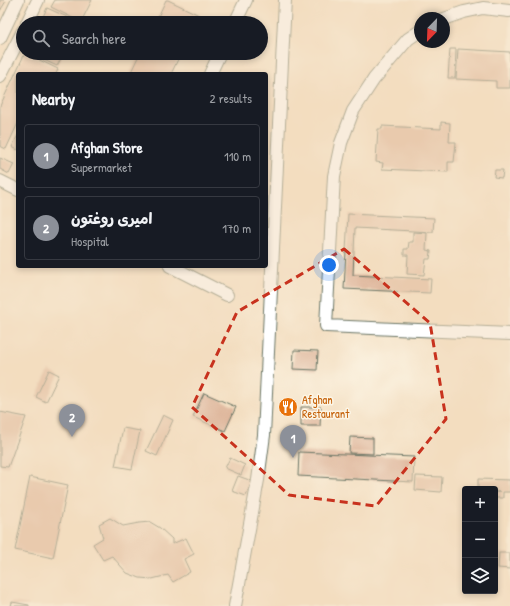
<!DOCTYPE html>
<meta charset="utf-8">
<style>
body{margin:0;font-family:"Patrick Hand","Playpen Sans Arabic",sans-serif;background:#20242c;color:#f1f3f6}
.controls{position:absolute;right:12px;bottom:12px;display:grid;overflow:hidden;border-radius:4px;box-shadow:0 2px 6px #0003}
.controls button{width:36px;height:36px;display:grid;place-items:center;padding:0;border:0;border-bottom:1px solid #363941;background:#171b24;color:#f1f3f6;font:20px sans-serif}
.compass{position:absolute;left:414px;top:12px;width:36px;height:36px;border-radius:50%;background:#171b24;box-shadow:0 2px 6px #0003;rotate:203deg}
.you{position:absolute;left:329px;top:265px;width:14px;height:14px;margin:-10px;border:3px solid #fff;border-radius:50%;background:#1a73e8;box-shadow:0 0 0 6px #1a73e833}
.badge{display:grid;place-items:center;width:26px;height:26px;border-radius:50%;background:#8c9099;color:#fff;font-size:13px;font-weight:700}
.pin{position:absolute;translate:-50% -33px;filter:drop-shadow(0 1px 2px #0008)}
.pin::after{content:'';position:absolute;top:21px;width:14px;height:12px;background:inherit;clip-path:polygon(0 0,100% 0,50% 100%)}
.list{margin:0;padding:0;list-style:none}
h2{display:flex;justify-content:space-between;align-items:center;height:52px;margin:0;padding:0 16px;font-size:17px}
h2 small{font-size:13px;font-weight:400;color:#9ea1a6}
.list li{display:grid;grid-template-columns:26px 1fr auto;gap:12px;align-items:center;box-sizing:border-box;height:64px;margin:0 8px 8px;padding:0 8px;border:1px solid #363941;border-radius:4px}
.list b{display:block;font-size:15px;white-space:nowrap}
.list p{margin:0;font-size:13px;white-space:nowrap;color:#9ea1a6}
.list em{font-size:13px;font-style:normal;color:#9ea1a6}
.icon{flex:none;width:22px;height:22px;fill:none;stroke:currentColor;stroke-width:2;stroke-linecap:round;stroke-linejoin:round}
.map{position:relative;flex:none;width:510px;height:606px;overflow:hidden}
.search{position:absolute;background:#171b24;box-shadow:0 2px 6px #0003;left:16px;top:16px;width:252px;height:44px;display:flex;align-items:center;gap:10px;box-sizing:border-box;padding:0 14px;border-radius:22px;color:#9ea1a6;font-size:15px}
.panel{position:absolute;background:#171b24;box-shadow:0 2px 6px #0003;left:16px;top:72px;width:252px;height:196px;border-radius:4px}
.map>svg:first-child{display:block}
.building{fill:#ddb398}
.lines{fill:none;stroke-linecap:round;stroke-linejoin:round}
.minor-casing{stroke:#697565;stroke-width:14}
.minor{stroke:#fff;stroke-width:12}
.marked{fill:none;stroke:#c8321e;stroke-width:3;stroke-dasharray:8 5;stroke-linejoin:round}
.labels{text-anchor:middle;stroke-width:3;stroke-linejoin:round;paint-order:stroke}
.food-label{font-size:12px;fill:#c56008;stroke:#fcf5e5;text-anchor:start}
</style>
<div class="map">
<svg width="510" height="606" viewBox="0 0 510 606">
<rect width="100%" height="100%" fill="#fcf5e5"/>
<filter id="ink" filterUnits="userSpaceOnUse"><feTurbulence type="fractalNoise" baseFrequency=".025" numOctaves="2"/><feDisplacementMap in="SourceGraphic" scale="8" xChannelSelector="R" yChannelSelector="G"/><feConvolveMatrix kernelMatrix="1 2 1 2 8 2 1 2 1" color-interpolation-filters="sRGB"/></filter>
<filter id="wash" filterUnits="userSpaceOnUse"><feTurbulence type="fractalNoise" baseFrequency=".012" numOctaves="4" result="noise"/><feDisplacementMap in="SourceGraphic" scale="16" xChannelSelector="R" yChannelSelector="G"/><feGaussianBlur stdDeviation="0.9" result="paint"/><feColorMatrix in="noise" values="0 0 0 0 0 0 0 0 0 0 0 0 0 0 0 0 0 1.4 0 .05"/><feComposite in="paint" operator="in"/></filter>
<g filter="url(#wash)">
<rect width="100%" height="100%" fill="#f3ddbf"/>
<g id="blocks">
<!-- building -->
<g class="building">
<path d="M0,0H3L6,1L0,11Z"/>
<path d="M55,0H92L81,22L51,7Z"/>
<path d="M166,0H168L199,15L195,23H155Z"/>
<path d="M47,8L74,20L72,23H40Z"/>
<path d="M450,49H456L455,78H448Z"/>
<path d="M458,49L510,52V88H496V81L456,79Z"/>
<path d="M25,53L58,69L56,74H18V123L6,149L0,146V106Z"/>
<path d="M29,53H64L57,66Z"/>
<path d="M140,53H181L171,74H130Z"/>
<path d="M441,122L450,123L449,142H456L454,162H448V172L382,169L383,163L376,162L378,129H382V126L441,129Z"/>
<path d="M18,135V150L12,147Z"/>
<path d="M0,158L14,164L9,174L0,169Z"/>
<path d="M495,170H503L502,178L494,177Z"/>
<path d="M348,214L434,218L433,232L355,228L353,275L431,279L430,293L344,289Z"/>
<path d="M413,232L427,233L426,250L431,251L430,259H426L424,275L407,274L408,255H404V249H408L409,242H413Z"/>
<path d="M294,350L318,351L317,370L293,369Z"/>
<path d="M49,370L59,375L46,402L36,397Z"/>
<path d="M204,393L236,407L225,431L193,417Z"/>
<path d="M301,407H321L320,426H301Z"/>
<path d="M0,412L26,417L8,467L0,466Z"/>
<path d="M163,415L173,420L157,456L146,451Z"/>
<path d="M123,428L140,431L132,469L115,466Z"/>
<path d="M350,437L373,438V454L349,453Z"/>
<path d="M299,452L414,457L413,482L298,476Z"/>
<path d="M230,458L245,465L241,475L225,468Z"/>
<path d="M238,476L252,481L246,496L232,491Z"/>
<path d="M416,476L442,477L441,492L415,490Z"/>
<path d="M30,477L68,485L53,558L15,550Z"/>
<path d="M478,479L510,480V492H503V498H495V492H500H495V489H478Z"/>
<path d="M110,518L123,526L139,523L150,522L160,528L172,539V544L186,538L194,554L184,559L190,572L173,582L168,575L152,579L140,578L127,573L112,556L103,560L93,544L103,538L99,524Z"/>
<path d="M499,553H510V569L498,568Z"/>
<path d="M12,602L29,605V606H11Z"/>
</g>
</g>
</g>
<g filter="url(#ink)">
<use href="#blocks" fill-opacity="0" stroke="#697565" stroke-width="1"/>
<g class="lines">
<!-- minor casing -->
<g class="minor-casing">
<g id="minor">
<path d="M444,19L464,12L483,8L509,11"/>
<path d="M27,23L38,0"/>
<path d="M235,23L246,0"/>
<path d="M420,31L408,39L374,79L353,111L341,143L334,176L326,326L510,334"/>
<path d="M0,38L18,0"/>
<path d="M210,74L220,53"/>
<path d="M0,76L23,31"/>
<path d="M0,181L18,190"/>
<path d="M170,266L227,295"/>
<path d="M235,606L258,480L264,435L285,0"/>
</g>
</g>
<!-- minor -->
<use href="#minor" class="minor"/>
</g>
</g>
<!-- marked area -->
<path d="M0 0H510V606H0ZM344,249L430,323L446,419L376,506L289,495L192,407L237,312Z" fill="#f3ddbf" fill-opacity=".55" fill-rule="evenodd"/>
<path class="marked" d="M344,249L430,323L446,419L376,506L289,495L192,407L237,312Z"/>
<!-- icons -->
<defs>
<g id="restaurant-disc" transform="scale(1)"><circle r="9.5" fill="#e8710a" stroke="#fcf5e5"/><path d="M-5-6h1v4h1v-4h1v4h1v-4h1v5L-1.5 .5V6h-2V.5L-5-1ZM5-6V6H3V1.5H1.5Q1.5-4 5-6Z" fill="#fff"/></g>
</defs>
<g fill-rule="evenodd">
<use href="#restaurant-disc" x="288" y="407"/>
</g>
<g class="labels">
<!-- food labels -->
<g class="food-label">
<text x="302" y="404">Afghan<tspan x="302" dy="14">Restaurant</tspan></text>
</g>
</g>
</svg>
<div class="controls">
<button>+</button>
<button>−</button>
<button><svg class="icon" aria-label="layers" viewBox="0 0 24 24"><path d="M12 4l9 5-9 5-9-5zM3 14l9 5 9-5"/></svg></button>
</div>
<svg class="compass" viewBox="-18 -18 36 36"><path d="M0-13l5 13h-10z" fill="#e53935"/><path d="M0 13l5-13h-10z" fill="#9ea1a6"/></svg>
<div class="you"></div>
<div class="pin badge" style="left:293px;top:458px">1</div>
<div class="pin badge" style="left:72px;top:437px">2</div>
<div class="search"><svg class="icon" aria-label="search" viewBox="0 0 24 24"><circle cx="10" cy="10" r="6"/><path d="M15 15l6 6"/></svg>Search here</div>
<section class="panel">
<h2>Nearby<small>2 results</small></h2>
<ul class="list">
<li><span class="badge">1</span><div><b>Afghan Store</b><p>Supermarket</p></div><em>110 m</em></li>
<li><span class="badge">2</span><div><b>امیری روغتون</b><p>Hospital</p></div><em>170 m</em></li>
</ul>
</section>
</div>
